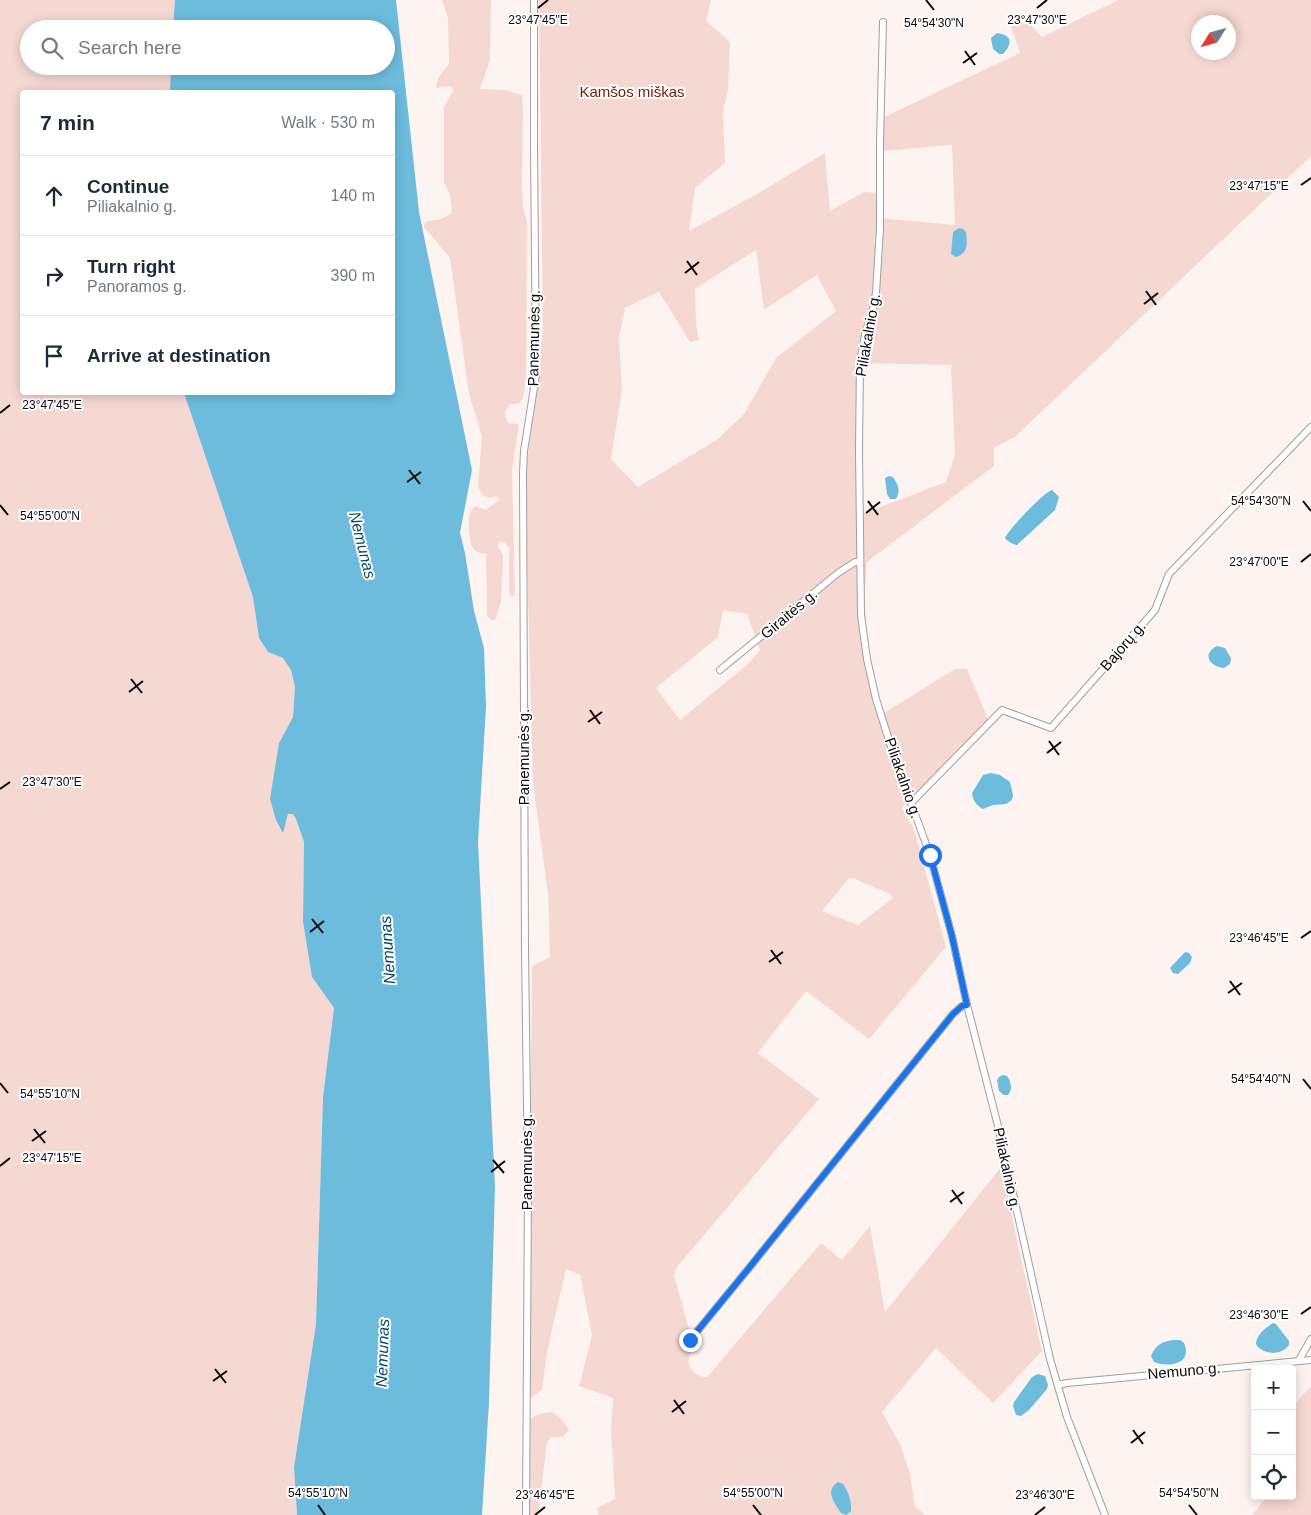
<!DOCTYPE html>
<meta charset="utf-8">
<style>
body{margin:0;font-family:Arial,sans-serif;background:#f2f2f3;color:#1f2937}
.controls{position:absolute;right:15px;bottom:15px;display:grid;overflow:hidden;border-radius:5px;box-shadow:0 2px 12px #0003}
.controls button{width:45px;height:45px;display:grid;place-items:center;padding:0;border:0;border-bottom:1px solid #e0e1e3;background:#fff;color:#1f2937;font:25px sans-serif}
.compass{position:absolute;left:1191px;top:15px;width:45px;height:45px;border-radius:50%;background:#fff;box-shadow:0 2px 12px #0003;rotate:233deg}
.stop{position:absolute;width:15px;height:15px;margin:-11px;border:4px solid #1a73e8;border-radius:50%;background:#fff}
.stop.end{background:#1a73e8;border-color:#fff;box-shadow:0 1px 5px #0008}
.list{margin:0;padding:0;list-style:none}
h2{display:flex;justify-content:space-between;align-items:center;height:65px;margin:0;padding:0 20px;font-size:21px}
h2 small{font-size:16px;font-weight:400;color:#747a83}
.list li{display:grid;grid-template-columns:32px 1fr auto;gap:15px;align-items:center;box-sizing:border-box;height:80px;padding:0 20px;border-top:1px solid #e0e1e3}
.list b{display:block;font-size:19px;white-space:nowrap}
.list p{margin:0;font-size:16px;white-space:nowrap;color:#747a83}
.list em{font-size:16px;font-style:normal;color:#747a83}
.icon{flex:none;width:28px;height:28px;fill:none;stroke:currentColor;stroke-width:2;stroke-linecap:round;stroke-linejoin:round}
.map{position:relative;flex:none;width:1311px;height:1515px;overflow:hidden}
.search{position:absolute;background:#fff;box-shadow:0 2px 12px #0003;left:20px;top:20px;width:375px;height:55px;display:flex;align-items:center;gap:12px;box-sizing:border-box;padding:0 18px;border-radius:28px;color:#747a83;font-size:19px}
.panel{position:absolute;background:#fff;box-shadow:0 2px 12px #0003;left:20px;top:90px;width:375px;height:305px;border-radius:5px}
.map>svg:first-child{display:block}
.green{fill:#f5d8d1;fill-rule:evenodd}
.water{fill:#6dbcde}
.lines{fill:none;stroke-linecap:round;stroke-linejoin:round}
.minor-casing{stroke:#a59d9a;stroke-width:8}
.minor{stroke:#fff;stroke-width:6}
.route{stroke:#1a73e8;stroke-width:6}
.ticks{fill:none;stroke:#0d0a0a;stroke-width:2}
.labels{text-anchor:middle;stroke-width:4;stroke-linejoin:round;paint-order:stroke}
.park-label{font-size:15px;fill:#742008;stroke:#fff}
.street-label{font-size:15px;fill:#0d0a0a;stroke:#fff}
.water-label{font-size:16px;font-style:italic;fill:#044b62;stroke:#fff}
.ticks-label{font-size:12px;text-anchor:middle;fill:#0d0a0a;stroke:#fff;stroke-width:4;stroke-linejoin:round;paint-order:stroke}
</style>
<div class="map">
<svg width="1311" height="1515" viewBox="0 0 1311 1515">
<rect width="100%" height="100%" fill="#fdf4f1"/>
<!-- green -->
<g class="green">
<path d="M0,0H175L173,29H29V66H171L170,92H22V392L184,393L253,597L259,638L268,652L283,658L291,670L295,687L293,717L279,743L286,824L288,813L293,814L296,819L304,842L303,922L312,977L334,1008L323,1097L316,1324L294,1467L297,1515H0Z"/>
<path d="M442,0H491L490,60L480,89L505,90L522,95L523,109L522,186L523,207L527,223L526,377L523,399L519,403L509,405L505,413L507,421L510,424L514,423L519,425L512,469L515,595L512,597L509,594V548L505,543L500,542L498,546L503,556L501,601L496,619L492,621L487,616L486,554L477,552L471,546L469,531V514L475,506L486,510L499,500L496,496L489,498L482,495L478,486L482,436L469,394L450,258L424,227L425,222L441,219L452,213L450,194L444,183V107L454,90L450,86L436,88C437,78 442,71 449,64L448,18Z"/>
<path d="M539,0H711L706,21L730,42L728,91L723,110L725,163L695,188L689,231L757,194L825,153L830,211L864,192L878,193V218L955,225L952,145L883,151L884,117L1020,53L1011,26L1028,22L1042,37L1118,0H1311V156L1016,436L994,448V466L867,562L864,601L869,657L884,713L955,669H967L988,719L902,808L914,829L946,947L869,1039L806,991L758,1053L819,1099L677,1267L674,1275L691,1336L698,1343C696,1346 692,1350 690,1354C685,1366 694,1377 707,1377L821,1243L842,1260L870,1226L885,1312L1002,1166L1017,1241L1042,1351L993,1403L936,1348L882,1412L901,1446L910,1474L915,1506L925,1515H598L597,1508L615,1499L611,1430L613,1398L579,1386L592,1335L580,1275L566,1269L547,1352L542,1390L528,1400L532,966L550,957L548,894L533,783L525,480L543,330ZM1198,22H1228V52H1198ZM756,250L764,310L817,275L836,311L776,358L744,414L718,439L638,487L611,459L622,390L619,337L625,308L659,292L690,342L699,340L696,323L695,289ZM860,363L951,365L955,454L946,482L857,516ZM723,610L747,614L760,650L749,663L680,720L656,688L718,637ZM850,877L890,894L893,898L858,925L822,911Z"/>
<path d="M1311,1386V1515H1252L1268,1496H1292L1293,1467L1292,1407Z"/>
<path d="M552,1412L562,1419L569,1430L563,1437H552L547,1442L538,1515H530L529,1422C534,1413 543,1413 552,1412Z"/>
</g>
<!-- water -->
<g class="water">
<path d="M175,0H396L419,212L472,470L460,533L465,553L474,611L484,648L486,707L478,842L495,1186L489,1402L482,1515H297L294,1467L316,1324L323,1097L334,1008L312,977L303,922L304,842L296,819L293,814H288L283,833L276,820L270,799L279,743L293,717L295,687L291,670L283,658L268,652L259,638L253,597L184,393L392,392V92H170L171,66H386V29H173Z"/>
<path d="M997,33C1012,35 1013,43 1003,54H999L993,49L991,38Z"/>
<path d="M959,228L963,229L966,232C967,243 969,253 956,257L951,254L953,232Z"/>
<path d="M889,476L893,477C898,484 901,491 896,499H890L887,494L885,478Z"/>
<path d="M1052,490L1059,497L1055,510L1017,545C1014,545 1007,541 1005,538C1009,529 1043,493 1052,490Z"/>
<path d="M1217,646L1225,648L1231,658L1230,664L1224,668C1210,667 1201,654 1217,646Z"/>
<path d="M991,773L1000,775L1010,782L1013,795L1012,800L1006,804L993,805L983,809C976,805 973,801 972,793L983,775Z"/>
<path d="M1185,952L1189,953L1192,957L1190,963L1178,974L1173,973L1170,968Z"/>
<path d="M1003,1075L1007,1076C1011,1082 1013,1089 1008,1095H1004L999,1091L997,1080L999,1077Z"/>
<path d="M1273,1323L1276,1324L1289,1341V1345C1282,1356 1262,1355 1256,1344C1256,1335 1265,1328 1273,1323Z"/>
<path d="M1174,1340H1180L1184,1343C1193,1364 1169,1368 1154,1362L1151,1356C1155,1345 1163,1341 1174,1340Z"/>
<path d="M1038,1374L1045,1376L1048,1385L1047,1389L1029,1410L1021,1416L1016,1415L1013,1406L1014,1402L1032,1377Z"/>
<path d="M838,1482L843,1484C848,1491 852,1502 851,1511L846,1515L841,1513C835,1503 824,1491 838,1482Z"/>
</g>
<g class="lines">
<!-- minor casing -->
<g class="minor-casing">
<g id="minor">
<path d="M883,22L880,142V228L876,293L873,309L865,335L860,362L859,450L861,615L867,659L876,699L894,756L930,855L952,936L967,1005L998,1126L1050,1359L1067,1417L1105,1515"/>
<path d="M720,670L838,573L855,562H860"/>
<path d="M911,803L1002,710L1051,728L1155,610L1169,574L1311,427"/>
<path d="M690,1340L749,1268L953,1014L962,1006L967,1005"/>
<path d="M1299,1360L1311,1339"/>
<path d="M1058,1385L1067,1383L1311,1360"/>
<path d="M526,1515L528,1185L525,949L523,473L524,451L536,375L534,145V0"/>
</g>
</g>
<!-- minor -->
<use href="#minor" class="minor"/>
</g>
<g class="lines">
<!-- route -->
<path class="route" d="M690,1340L749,1268L953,1014L962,1006L967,1005L952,936L930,855"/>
</g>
<!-- ticks -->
<path class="ticks" d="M926,0L934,10M538,8L548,0M1037,8L1047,0M965,51L975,65M963,63L977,53M1301,185L1311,178M687,261L697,275M685,273L699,262M1146,291L1156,305M1144,304L1158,293M0,413L10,405M409,470L420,484M407,482L421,472M868,501L878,515M1303,501L1311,511M0,505L8,515M866,513L880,502M1301,562L1311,554M131,679L142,693M129,692L143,681M590,710L600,724M588,722L602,712M1049,741L1059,755M1047,753L1061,742M0,789L10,782M312,919L323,933M310,932L324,921M1301,938L1311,931M771,950L781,964M769,962L783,952M1230,981L1240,995M1228,993L1242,983M1303,1079L1311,1089M0,1083L8,1093M34,1129L45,1143M32,1141L46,1131M493,1160L504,1173M0,1166L10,1158M491,1172L505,1161M952,1190L962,1204M950,1202L964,1192M1301,1314L1311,1307M215,1369L226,1383M213,1381L227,1371M674,1400L684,1414M672,1412L686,1401M1133,1430L1143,1444M1131,1443L1145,1432M318,1505L325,1515M753,1505L761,1515M1189,1505L1197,1515M535,1515L545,1507M1035,1515L1045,1507"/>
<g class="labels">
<!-- park labels -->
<g class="park-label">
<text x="632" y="97">Kamšos miškas</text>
</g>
<!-- street labels -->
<g class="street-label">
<text transform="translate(868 335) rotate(-80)" y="5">Piliakalnio g.</text>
<text transform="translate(534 338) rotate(-89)" y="5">Panemunės g.</text>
<text transform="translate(789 614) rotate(-40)" y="5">Giraitės g.</text>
<text transform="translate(1123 646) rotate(-49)" y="5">Bajorų g.</text>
<text transform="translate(524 757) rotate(-90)" y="5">Panemunės g.</text>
<text transform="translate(903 778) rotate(71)" y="5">Piliakalnio g.</text>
<text transform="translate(527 1162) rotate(-90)" y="5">Panemunės g.</text>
<text transform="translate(1007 1169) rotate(78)" y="5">Piliakalnio g.</text>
<text transform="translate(1184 1371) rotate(-5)" y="5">Nemuno g.</text>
</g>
<!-- water labels -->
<g class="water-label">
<text transform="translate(363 545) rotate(76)" y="6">Nemunas</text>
<text transform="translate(387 950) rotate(-94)" y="6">Nemunas</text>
<text transform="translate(382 1353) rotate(-88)" y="6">Nemunas</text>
</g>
</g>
<g class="ticks-label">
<text x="538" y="24">23°47'45"E</text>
<text x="1037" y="24">23°47'30"E</text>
<text x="934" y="27">54°54'30"N</text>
<text x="1259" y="190">23°47'15"E</text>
<text x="52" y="409">23°47'45"E</text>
<text x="1261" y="505">54°54'30"N</text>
<text x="50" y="520">54°55'00"N</text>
<text x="1259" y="566">23°47'00"E</text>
<text x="52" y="786">23°47'30"E</text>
<text x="1259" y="942">23°46'45"E</text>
<text x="1261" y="1083">54°54'40"N</text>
<text x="50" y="1098">54°55'10"N</text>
<text x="52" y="1162">23°47'15"E</text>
<text x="1259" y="1319">23°46'30"E</text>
<text x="318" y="1497">54°55'10"N</text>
<text x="753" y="1497">54°55'00"N</text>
<text x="1189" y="1497">54°54'50"N</text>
<text x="545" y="1499">23°46'45"E</text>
<text x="1045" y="1499">23°46'30"E</text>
</g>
</svg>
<div class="controls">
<button>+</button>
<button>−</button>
<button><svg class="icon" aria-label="locate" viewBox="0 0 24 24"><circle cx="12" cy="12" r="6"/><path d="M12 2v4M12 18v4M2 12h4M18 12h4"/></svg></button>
</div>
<svg class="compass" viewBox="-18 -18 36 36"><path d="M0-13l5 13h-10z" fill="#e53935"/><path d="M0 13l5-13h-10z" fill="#747a83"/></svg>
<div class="stop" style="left:930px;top:855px"></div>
<div class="stop end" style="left:690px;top:1340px"></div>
<div class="search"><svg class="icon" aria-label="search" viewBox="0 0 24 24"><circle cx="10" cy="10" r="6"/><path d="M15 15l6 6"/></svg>Search here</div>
<section class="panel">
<h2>7 min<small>Walk · 530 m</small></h2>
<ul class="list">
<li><svg class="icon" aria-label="ahead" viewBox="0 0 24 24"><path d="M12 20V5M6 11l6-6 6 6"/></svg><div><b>Continue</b><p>Piliakalnio g.</p></div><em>140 m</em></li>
<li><svg class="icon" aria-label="right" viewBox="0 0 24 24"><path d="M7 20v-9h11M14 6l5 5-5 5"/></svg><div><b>Turn right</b><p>Panoramos g.</p></div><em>390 m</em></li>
<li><svg class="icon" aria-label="arrive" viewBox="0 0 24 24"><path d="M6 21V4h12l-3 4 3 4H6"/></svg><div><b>Arrive at destination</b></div></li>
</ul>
</section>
</div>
